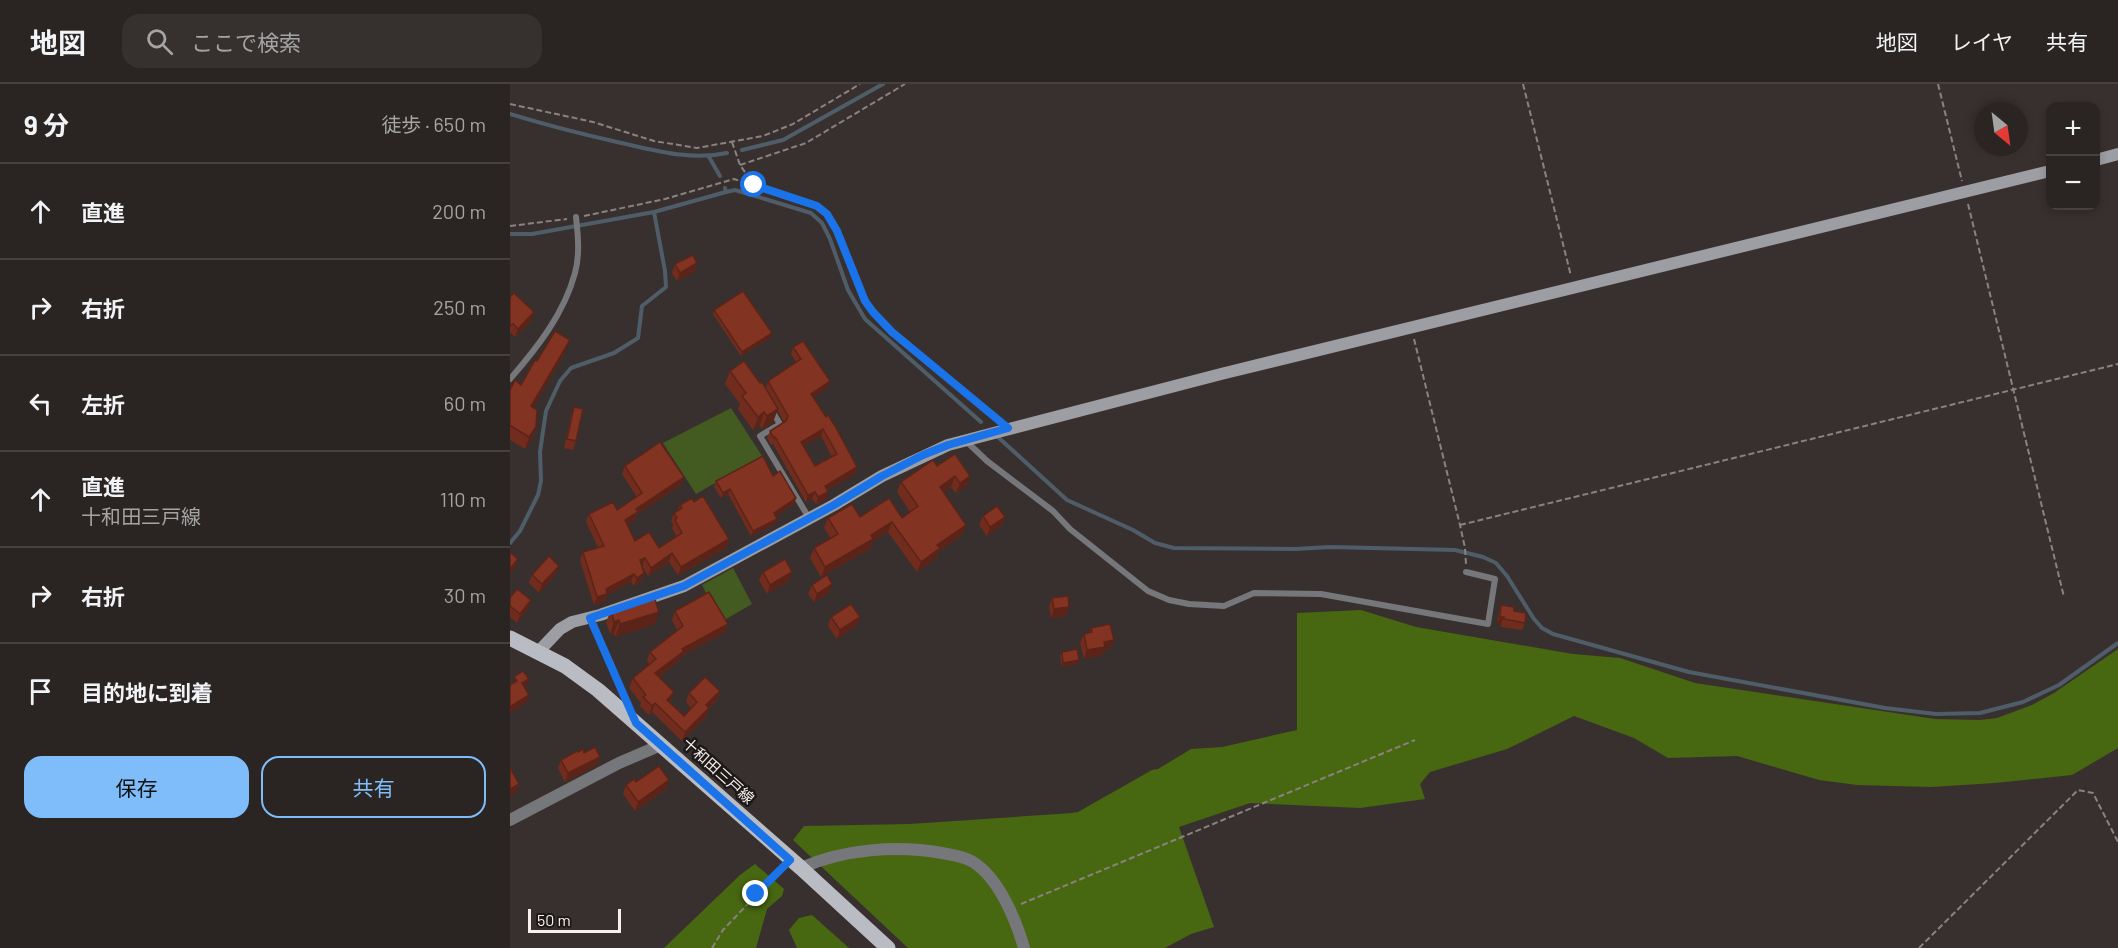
<!DOCTYPE html>
<html lang="ja">
<meta charset="utf-8">
<style>
body{margin:0;font-family:Barlow,"Noto Sans JP",sans-serif;background:#36302f;color:#f1f3f6}
.controls{position:absolute;right:18px;top:18px;display:grid;overflow:hidden;border-radius:12px;box-shadow:0 3px 9px #0003}
.controls button{width:54px;height:54px;display:grid;place-items:center;padding:0;border:0;border-bottom:2px solid #464140;background:#2a2422;color:#f1f3f6;font:30px sans-serif}
.compass{position:absolute;left:1464px;top:18px;width:54px;height:54px;border-radius:50%;background:#2a2422;box-shadow:0 3px 9px #0003;rotate:151deg}
.scale{position:absolute;left:18px;bottom:15px;width:93px;box-sizing:border-box;padding-left:6px;border:3px solid #f6f0ee;border-top:0;font-size:16px;line-height:21px;white-space:nowrap;color:#f6f0ee;-webkit-text-stroke:4px #1d1918;paint-order:stroke}
.stop{position:absolute;width:18px;height:18px;margin:-14px;border:4px solid #1a73e8;border-radius:50%;background:#fff}
.stop.end{background:#1a73e8;border-color:#fff;box-shadow:0 2px 6px #0008}
.list{margin:0;padding:0;list-style:none}
h2{display:flex;justify-content:space-between;align-items:center;height:78px;margin:0;padding:0 24px;font-size:26px}
h2 small{font-size:20px;font-weight:400;color:#a5a4a5}
.list li{display:grid;grid-template-columns:39px 1fr auto;gap:18px;align-items:center;box-sizing:border-box;height:96px;padding:0 24px;border-top:2px solid #464140}
.list b{display:block;font-size:22px;white-space:nowrap}
.list p{margin:0;font-size:20px;white-space:nowrap;color:#a5a4a5}
.list em{font-size:20px;font-style:normal;color:#a5a4a5}
.actions{display:flex;gap:12px;padding:18px 24px}
.actions a{flex:1;padding:14px 0;border:2px solid #7ebdf9;border-radius:18px;text-align:center;font-size:21px;color:#7ebdf9}
.actions .main{background:#7ebdf9;color:#111}
.icon{flex:none;width:33px;height:33px;fill:none;stroke:currentColor;stroke-width:2;stroke-linecap:round;stroke-linejoin:round}
.map{position:relative;flex:none;width:1608px;height:864px;overflow:hidden}
header{display:flex;align-items:center;gap:36px;box-sizing:border-box;height:84px;padding:0 30px;background:#2a2422;border-bottom:2px solid #464140}
header strong{font-size:28px}
nav{display:flex;gap:33px;margin-inline-start:auto;font-size:21px}
.search{width:420px;height:54px;background:#36302f;display:flex;align-items:center;gap:15px;box-sizing:border-box;padding:0 21px;border-radius:18px;color:#a5a4a5;font-size:22px}
main{display:flex}
aside{flex:1;background:#2a2422}
.map>svg:first-child{display:block}
.green{fill:#435a20}
.forest{fill:#486711}
.lines{fill:none;stroke-linecap:round;stroke-linejoin:round}
.stream{stroke:#4f5d69;stroke-width:4}
.path{stroke:#898280;stroke-width:2;stroke-dasharray:6 3;stroke-linecap:butt}
.lane{stroke:#76777b;stroke-width:6}
.street{stroke:#76777b;stroke-width:12}
.secondary{stroke:#9c9ea4;stroke-width:12}
.primary{stroke:#b9bcc3;stroke-width:15}
.wall{fill:#712c1d;fill-rule:evenodd}
.shaded-wall{fill:#5c2418}
.building{fill:#833322;stroke:#5c2418;stroke-width:1.5;fill-rule:evenodd}
.route{stroke:#1a73e8;stroke-width:8}
.labels{text-anchor:middle;stroke-width:5;stroke-linejoin:round;paint-order:stroke}
.street-label{font-size:15px;fill:#f6f0ee;stroke:#1d1918}
</style>
<header>
<strong>地図</strong>
<div class="search"><svg class="icon" aria-label="search" viewBox="0 0 24 24"><circle cx="10" cy="10" r="6"/><path d="M15 15l6 6"/></svg>ここで検索</div>
<nav><a>地図</a><a>レイヤ</a><a>共有</a></nav>
</header>
<main>
<aside>
<h2>9 分<small>徒歩 · 650 m</small></h2>
<ul class="list">
<li><svg class="icon" aria-label="ahead" viewBox="0 0 24 24"><path d="M12 20V5M6 11l6-6 6 6"/></svg><div><b>直進</b></div><em>200 m</em></li>
<li><svg class="icon" aria-label="right" viewBox="0 0 24 24"><path d="M7 20v-9h11M14 6l5 5-5 5"/></svg><div><b>右折</b></div><em>250 m</em></li>
<li><svg class="icon" aria-label="left" viewBox="0 0 24 24"><path d="M17 20v-9H6M10 6l-5 5 5 5"/></svg><div><b>左折</b></div><em>60 m</em></li>
<li><svg class="icon" aria-label="ahead" viewBox="0 0 24 24"><path d="M12 20V5M6 11l6-6 6 6"/></svg><div><b>直進</b><p>十和田三戸線</p></div><em>110 m</em></li>
<li><svg class="icon" aria-label="right" viewBox="0 0 24 24"><path d="M7 20v-9h11M14 6l5 5-5 5"/></svg><div><b>右折</b></div><em>30 m</em></li>
<li><svg class="icon" aria-label="arrive" viewBox="0 0 24 24"><path d="M6 21V4h12l-3 4 3 4H6"/></svg><div><b>目的地に到着</b></div></li>
</ul>
<div class="actions"><a class="main">保存</a><a>共有</a></div>
</aside>
<div class="map">
<svg width="1608" height="864" viewBox="0 0 1608 864">
<rect width="100%" height="100%" fill="#38302e"/>
<!-- green -->
<g class="green">
<path d="M221,324L252,372L186,410L153,359Z"/>
<path d="M223,484L242,520L211,538L192,501Z"/>
</g>
<!-- forest -->
<g class="forest">
<path d="M851,526L906,543L1063,570L1110,574L1185,599L1425,635L1470,636L1487,634L1522,621L1544,609L1608,565V664L1562,691L1485,699L1421,703L1347,701L1309,696L1227,672L1158,674L1124,654L1064,632L997,665L920,688L910,700L915,715L850,724L740,719L669,743L704,843L681,850L655,864H398L283,756L294,742L400,740L562,729L568,728L642,686L648,685L681,665L712,663L787,646V529Z"/>
<path d="M245,780L274,805L272,812L257,825L246,864H154L230,791Z"/>
<path d="M302,831L339,864H287L279,846L289,834Z"/>
</g>
<g class="lines">
<!-- stream -->
<g class="stream">
<path d="M0,30C36,41 71,50 107,58C144,66 179,77 217,69"/>
<path d="M232,66L273,56L373,0"/>
<path d="M199,73L210,92"/>
<path d="M215,104L216,108L225,106L301,129L312,139L320,155L338,206L355,235L471,338"/>
<path d="M0,150H22L144,128"/>
<path d="M489,354L557,416L623,446L645,459L664,464L785,465L821,463L945,466L973,473L986,479L997,492L1024,535L1032,544L1043,550L1179,588L1375,624L1426,630L1470,629L1513,618L1549,601L1608,559"/>
<path d="M0,459L10,447L28,411L31,397L30,368L36,327L50,297L61,284L104,269L128,254L132,222L156,203L155,187L144,128L216,108"/>
</g>
<!-- path -->
<g class="path">
<path d="M1013,0L1061,192"/>
<path d="M1428,0L1452,97"/>
<path d="M0,20L83,38L144,57L187,64L253,52L283,40L350,0"/>
<path d="M222,58L230,81L244,101"/>
<path d="M230,81L296,59L395,0"/>
<path d="M1458,120L1554,513"/>
<path d="M74,132L155,115L224,95L307,122C337,147 335,189 356,219C371,241 393,257 413,274C437,295 462,315 487,336"/>
<path d="M0,142L57,135"/>
<path d="M904,255L950,441L955,464L956,480"/>
<path d="M950,441L1608,280"/>
<path d="M511,820L905,656"/>
<path d="M202,864L213,846L271,785"/>
<path d="M1409,864L1568,706L1583,709L1608,758"/>
</g>
<!-- lane -->
<g class="lane">
<path d="M0,295C27,264 54,230 65,189C70,171 68,151 66,133"/>
<path d="M262,327L270,340L250,352L299,434"/>
<path d="M456,357L477,377L543,427L560,445L638,507L659,516L679,520L714,522L744,509L811,510L978,540L985,495L956,488"/>
<path d="M80,534L123,632"/>
</g>
<!-- street -->
<g class="street">
<path d="M0,736L109,679L151,661"/>
<path d="M291,784C333,765 387,761 432,769C442,771 454,772 463,778C489,794 506,836 514,864"/>
</g>
<!-- secondary -->
<g class="secondary">
<path d="M1586,76L1608,70"/>
<path d="M29,567L50,545L62,538L90,531L174,502L324,421L372,392L438,361L711,290L1540,87"/>
</g>
<!-- primary -->
<path class="primary" d="M0,554L55,582L88,606L291,784L378,864"/>
</g>
<!-- wall -->
<g class="wall">
<path d="M187,179L184,188L167,197L162,189L165,180Z"/>
<path d="M0,213L22,236L5,253L0,248Z"/>
<path d="M204,226L260,254L231,272L203,230Z"/>
<path d="M283,263L320,297L317,304L303,313L345,390L317,406L318,408L316,415L306,420L302,415L296,418L263,360L261,361L257,354L260,347L274,338L267,326L263,338L252,345L250,341L243,346L228,325L230,320L215,300L220,287L256,304L258,297L286,278L281,270ZM311,352L322,373L305,382L293,362Z"/>
<path d="M55,268L23,323L26,343L22,355L15,365L0,356V306L11,301L27,277Z"/>
<path d="M64,323L66,357L63,366L54,364L61,332Z"/>
<path d="M115,382L171,401L127,430L125,436L117,441L125,457L149,464L167,453L162,444L163,440L161,437L164,429L168,427L170,421L184,418L219,455L216,464L168,491L159,478L138,492L132,482L134,489L131,497L124,502L121,498L97,511L94,518L84,521L70,476L73,468L88,463L76,438L79,430L107,426L127,413L112,390Z"/>
<path d="M427,382L460,392L457,402L446,409L441,403L433,408L452,451L428,468L426,474L407,488L378,448L362,458L360,465L311,493L300,474L304,464L321,454L314,444L318,434L350,433L392,434L400,428L387,408L391,398Z"/>
<path d="M263,392L286,414L284,420L266,432L265,440L241,452L218,410L211,414L204,403L206,397Z"/>
<path d="M473,432L495,433L492,441L477,452L469,441Z"/>
<path d="M253,488L279,497L257,510L249,496Z"/>
<path d="M46,490L29,509L19,499L22,491Z"/>
<path d="M302,501L319,509L304,518L298,510Z"/>
<path d="M0,514L18,525L7,539L0,533Z"/>
<path d="M542,514L556,532L541,534L539,523Z"/>
<path d="M991,521L1004,527L1015,539L1012,546L991,543V540H987L989,528Z"/>
<path d="M101,526L145,540L105,553L104,549L100,550L96,538Z"/>
<path d="M165,527L218,540L214,549L171,572L170,576L149,593L161,617L160,618L174,632L181,624L176,618L179,609L210,607L207,616L199,624L196,633L172,657L142,628L139,631L130,622L131,619L119,604L123,594L140,581L137,577L140,568L167,546L162,536Z"/>
<path d="M321,533H350L347,541L327,555L318,542Z"/>
<path d="M581,544L601,564L594,566L592,571L574,575L570,559L574,550L579,549Z"/>
<path d="M552,568L567,580L552,583L550,572Z"/>
<path d="M68,668L74,669L90,673L87,681L55,698L48,684L51,676Z"/>
<path d="M159,696L156,705L125,727L113,710L116,701L126,698Z"/>
</g>
<!-- shaded-wall -->
<g class="shaded-wall">
<path d="M187,179L184,188L167,197L170,189Z"/>
<path d="M24,228L22,236L5,253L8,245Z"/>
<path d="M262,249L260,254L231,272L232,268Z"/>
<path d="M60,256L55,268L17,334L21,322Z"/>
<path d="M320,297L317,304L298,317L301,310Z"/>
<path d="M268,325L263,338L252,345L257,332Z"/>
<path d="M254,328L250,341L243,346L248,333Z"/>
<path d="M26,343L22,355L15,365L19,353Z"/>
<path d="M313,345L311,352L288,365L291,358Z"/>
<path d="M347,383L345,390L312,409L315,402Z"/>
<path d="M445,392L441,403L426,414L430,403Z"/>
<path d="M460,392L457,402L446,409L450,399Z"/>
<path d="M174,393L171,401L127,430L125,436L112,445L115,436L126,425Z"/>
<path d="M220,405L218,410L211,414L213,409Z"/>
<path d="M305,408L302,415L296,418L298,411Z"/>
<path d="M318,408L316,415L306,420L308,413Z"/>
<path d="M286,414L284,420L262,435L264,429Z"/>
<path d="M495,433L492,441L477,452L480,443Z"/>
<path d="M267,435L265,440L241,452L243,447Z"/>
<path d="M382,438L378,448L362,458L360,465L311,493L315,483L361,451Z"/>
<path d="M456,441L452,451L428,468L426,474L407,488L411,478L427,461Z"/>
<path d="M219,455L216,464L168,491L171,483Z"/>
<path d="M162,469L159,478L138,492L141,484Z"/>
<path d="M135,474L132,482L130,476Z"/>
<path d="M8,475L5,484L0,489V485Z"/>
<path d="M49,482L46,490L29,509L32,500Z"/>
<path d="M282,488L279,497L257,510L260,501Z"/>
<path d="M134,489L131,497L124,502L127,494Z"/>
<path d="M124,490L121,498L97,511L94,518L84,521L87,513L96,505Z"/>
<path d="M322,500L319,509L304,518L307,510Z"/>
<path d="M21,516L18,525L7,539L10,530Z"/>
<path d="M559,523L556,532L541,534L544,525Z"/>
<path d="M149,528L145,540L105,553L110,540Z"/>
<path d="M350,533L347,541L327,555L330,546Z"/>
<path d="M990,533H994L991,540H987Z"/>
<path d="M109,536L104,549L100,550L104,538Z"/>
<path d="M218,540L214,549L171,572L170,576L142,599L145,589L172,565Z"/>
<path d="M604,556L601,564L594,566L592,571L574,575L577,566L594,558Z"/>
<path d="M569,576L567,580L552,583L553,579Z"/>
<path d="M19,595L15,604L9,608L12,599Z"/>
<path d="M210,607L207,616L193,630L196,621Z"/>
<path d="M164,608L161,617L153,625L157,616Z"/>
<path d="M19,611L16,619L0,629V623Z"/>
<path d="M145,619L142,628L139,631L142,622Z"/>
<path d="M199,624L196,633L172,657L175,648Z"/>
<path d="M90,673L87,681L55,698L58,689Z"/>
<path d="M159,696L156,705L125,727L128,718Z"/>
<path d="M9,700L6,709L0,712V705Z"/>
</g>
<!-- building -->
<g class="building">
<path d="M183,171L187,179L170,189L165,180Z"/>
<path d="M233,207L262,249L232,268L204,226Z"/>
<path d="M4,209L24,228L8,245L3,240L0,242V213Z"/>
<path d="M45,247L60,256L21,322L27,326L26,343L19,353L1,342L0,343V306L5,296L11,301L25,276L27,277Z"/>
<path d="M293,257L320,297L301,310L316,333L318,331L325,342L347,383L315,402L318,408L308,413L305,408L298,411L265,353L264,354L260,347L276,337L278,332L258,297L291,275L283,263ZM313,345L327,370L305,382L291,358Z"/>
<path d="M234,277L250,299L252,298L268,325L257,332L254,328L248,333L232,312L236,309L220,287Z"/>
<path d="M64,323L73,325L66,357L57,355Z"/>
<path d="M150,358L174,393L126,425L128,428L115,436L125,457L139,448L149,464L172,449L165,436L167,434L164,429L172,424L170,421L182,414L184,418L193,412L219,455L171,483L162,469L141,484L135,474L130,476L134,489L127,494L124,490L96,505L97,510L87,513L73,468L94,462L79,430L103,418L107,426L132,409L115,382Z"/>
<path d="M445,370L460,392L450,399L445,392L430,403L456,441L427,461L430,464L411,478L382,438L361,451L363,455L315,483L304,464L328,450L318,434L342,420L350,433L379,414L392,434L408,422L391,398L423,376L427,382Z"/>
<path d="M253,372L263,392L270,387L286,414L264,429L267,435L243,447L220,405L213,409L206,397Z"/>
<path d="M487,422L495,433L480,443L473,432Z"/>
<path d="M0,468L8,475L0,485Z"/>
<path d="M39,472L49,482L32,500L22,491Z"/>
<path d="M275,475L282,488L260,501L253,488Z"/>
<path d="M317,491L322,500L307,510L302,501Z"/>
<path d="M7,505L21,516L10,530L0,522V514Z"/>
<path d="M199,508L218,540L172,565L174,567L145,589L164,608L157,616L174,632L187,618L179,609L195,593L210,607L196,621L199,624L175,648L145,619L142,622L133,613L136,611L123,594L146,575L140,568L173,542L165,527Z"/>
<path d="M144,512L149,528L110,540L109,536L104,538L101,526Z"/>
<path d="M558,512L559,523L544,525L542,514Z"/>
<path d="M341,520L350,533L330,546L321,533Z"/>
<path d="M991,521L1004,523V527L1016,529L1015,539L994,535V533H990Z"/>
<path d="M600,540L604,556L594,558L595,563L577,566L574,550L582,548L581,544Z"/>
<path d="M567,565L569,576L553,579L552,568Z"/>
<path d="M13,587L19,595L12,599L19,611L0,623V601L7,597L4,593Z"/>
<path d="M85,663L90,673L58,689L51,676L67,667L68,668L73,665L74,669Z"/>
<path d="M149,682L159,696L128,718L116,701L124,695L126,698Z"/>
<path d="M0,684L9,700L0,705Z"/>
</g>
<g class="lines">
<!-- route -->
<path class="route" d="M244,101L307,122L317,130L327,147L355,217L363,228L382,248L498,344L438,361L413,371L372,392L324,421L174,502L80,534L126,639L280,776L246,810"/>
</g>
<g class="labels">
<!-- street labels -->
<g class="street-label">
<text transform="translate(208 687) rotate(42)" y="5">十和田三戸線</text>
</g>
</g>
</svg>
<div class="controls">
<button>+</button>
<button>−</button>
</div>
<svg class="compass" viewBox="-18 -18 36 36"><path d="M0-13l5 13h-10z" fill="#e53935"/><path d="M0 13l5-13h-10z" fill="#a5a4a5"/></svg>
<div class="scale">50 m</div>
<div class="stop" style="left:244px;top:101px"></div>
<div class="stop end" style="left:246px;top:810px"></div>
</div>
</main>
